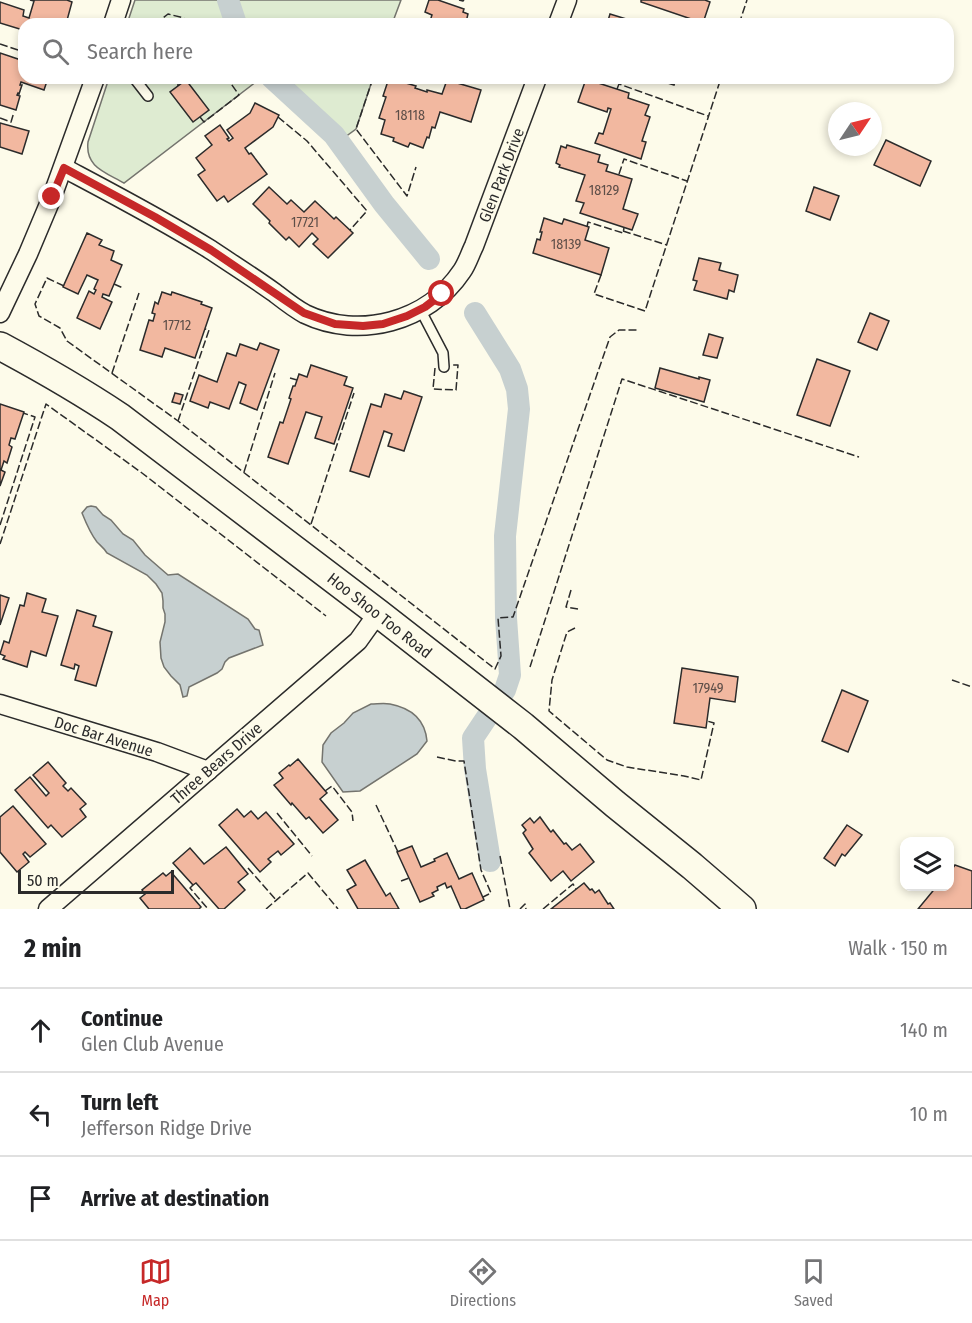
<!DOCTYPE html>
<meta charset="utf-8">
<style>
body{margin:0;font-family:"Fira Sans Condensed",sans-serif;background:#f2f2f2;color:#202124}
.controls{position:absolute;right:18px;bottom:18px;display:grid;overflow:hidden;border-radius:12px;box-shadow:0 3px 9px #0003}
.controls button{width:54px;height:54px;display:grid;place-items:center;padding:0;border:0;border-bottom:2px solid #e0e0e0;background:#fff;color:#202124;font:30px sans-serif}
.compass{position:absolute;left:828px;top:102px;width:54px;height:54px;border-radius:50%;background:#fff;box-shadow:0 3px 9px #0003;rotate:55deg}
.scale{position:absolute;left:18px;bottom:15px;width:156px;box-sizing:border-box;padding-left:6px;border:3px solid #2b2b2b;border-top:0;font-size:16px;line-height:21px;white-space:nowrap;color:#2b2b2b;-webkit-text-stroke:4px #fdfbea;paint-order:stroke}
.stop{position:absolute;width:18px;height:18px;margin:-14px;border:4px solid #c62828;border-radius:50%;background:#fff}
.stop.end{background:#c62828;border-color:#fff;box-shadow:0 2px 6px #0008}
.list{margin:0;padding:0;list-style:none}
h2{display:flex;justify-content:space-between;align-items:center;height:78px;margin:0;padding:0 24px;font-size:26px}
h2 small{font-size:20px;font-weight:400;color:#757577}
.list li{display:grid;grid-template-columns:39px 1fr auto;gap:18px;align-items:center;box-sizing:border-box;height:84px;padding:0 24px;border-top:2px solid #e0e0e0}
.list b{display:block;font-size:22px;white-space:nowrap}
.list p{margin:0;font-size:20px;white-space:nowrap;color:#757577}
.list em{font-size:20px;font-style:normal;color:#757577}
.icon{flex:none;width:33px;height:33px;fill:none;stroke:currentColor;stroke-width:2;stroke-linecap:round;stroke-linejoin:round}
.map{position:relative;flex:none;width:972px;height:909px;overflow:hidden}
.search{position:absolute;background:#fff;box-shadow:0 3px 9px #0003;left:18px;right:18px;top:18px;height:66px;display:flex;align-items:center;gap:15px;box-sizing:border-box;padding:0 21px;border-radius:18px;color:#757577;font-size:22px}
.sheet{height:330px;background:#fff}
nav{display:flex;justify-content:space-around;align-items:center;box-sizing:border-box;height:84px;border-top:2px solid #e0e0e0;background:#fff;font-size:16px;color:#757577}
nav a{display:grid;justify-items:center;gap:3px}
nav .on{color:#c62828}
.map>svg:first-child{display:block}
.green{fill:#deebd1;stroke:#74746e;stroke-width:1.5}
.water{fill:#c7d0d0;stroke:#74746e;stroke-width:1.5}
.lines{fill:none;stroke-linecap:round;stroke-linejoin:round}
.canal{stroke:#c7d0d0;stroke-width:22}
.building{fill:#f2b8a0;stroke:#2b2b2b;stroke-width:1.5}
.lane-casing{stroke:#2b2b2b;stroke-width:12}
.street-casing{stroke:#2b2b2b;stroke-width:21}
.secondary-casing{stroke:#2b2b2b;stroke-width:30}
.lane{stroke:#fdfbea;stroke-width:9}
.street{stroke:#fdfbea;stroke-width:18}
.secondary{stroke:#fdfbea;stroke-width:27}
.fence{stroke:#2b2b2b;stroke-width:1.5;stroke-dasharray:8 3;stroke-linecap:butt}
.route{stroke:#c62828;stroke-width:8}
.labels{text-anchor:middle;stroke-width:4.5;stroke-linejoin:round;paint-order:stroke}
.number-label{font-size:14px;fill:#5d4e48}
.street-label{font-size:16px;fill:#2b2b2b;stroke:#fdfbea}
</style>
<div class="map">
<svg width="972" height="909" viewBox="0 0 972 909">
<rect width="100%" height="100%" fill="#fdfbea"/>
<!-- green -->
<g class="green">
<path d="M135,0H401L392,24H127Z"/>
<path d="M109,78H261L124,183C105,172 85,167 88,142Z"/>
<path d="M284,78H373L356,129L345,137Z"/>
</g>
<!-- water -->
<g class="water">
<path d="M91,506L96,507L103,515L111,520L123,534L133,540L145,555L168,575L178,574L248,619L255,629L259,630L263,645L229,658L225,662L222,669L217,673L189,687L187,696L183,697L180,685L171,676L164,667L161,658L160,642L165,622V614L163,608V601L162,593L156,584L147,575L107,553C104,548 101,546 97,542C90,533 86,523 82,513L87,507Z"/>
<path d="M371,704C377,704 384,703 390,704C411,708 425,720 427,741L417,754L360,791L343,792L322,762L323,745L331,733L344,723L353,713Z"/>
</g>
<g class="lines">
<!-- canal -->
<g class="canal">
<path d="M228,0L236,24"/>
<path d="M272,78L334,135L384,204L429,259"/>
<path d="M475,313L510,369L517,389L519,409L505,536L506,618L510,675L505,690L473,738L475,769L490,861"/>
</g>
</g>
<!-- building -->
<g class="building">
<path d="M30,0H67L72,2L66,24H24V33H22L23,30L0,23V2L24,10L23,16L29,18L34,1Z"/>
<path d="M429,0H438L464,9L463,12L468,14L466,22L470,24H429L432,15L425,12Z"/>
<path d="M641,0H705L710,2L703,23L641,2Z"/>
<path d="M610,14L636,22L642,24H607Z"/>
<path d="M0,53L21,60L23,57H24V78H48L44,90L21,82L20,85H22L19,94L18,93L17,95L20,96L16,110L0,105Z"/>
<path d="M389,78L416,86L415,88L427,92V90L442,94L447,80L481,90L471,122L440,112L435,128L432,127L429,138L427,137L423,148L410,143L408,147L393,141L394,138L381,134L385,120L379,118L386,97L383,96Z"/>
<path d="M652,78H676L674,85Z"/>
<path d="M586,79L629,93L628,98L649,105L645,115L650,117L642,141L646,142L641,159L595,143L599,133L603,134L611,109L608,108L607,112L578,102Z"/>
<path d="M186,80L209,110L193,122L170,92Z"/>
<path d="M255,103L279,115L273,127L245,148L249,154L251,153L267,174L228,202L224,196L217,201L198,175L205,170L196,158L212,145L205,136L220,125L229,138L227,139L229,141L233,138L227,130L250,113Z"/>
<path d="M0,123L29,131L22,154L0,147Z"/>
<path d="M886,140L931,161L920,186L874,165Z"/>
<path d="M567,145L600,155L598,162L608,165L606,171L632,179L623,209L638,214L632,230L580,213L584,203L576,201L585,175L559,167L560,165L556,163L561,146L566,148Z"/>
<path d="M269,187L287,204L291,200L304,212L315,201L334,219L336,217L353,233L328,258L313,244L318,239L312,233L299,247L289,237L286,240L269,223L270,221L253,204Z"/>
<path d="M814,187L839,196L830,220L806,211Z"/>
<path d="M544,218L562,224L564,219L589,227L585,240L609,248L601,275L533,253L537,239L540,240L542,232H540Z"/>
<path d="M87,233L102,240L99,245L114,251L111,260L122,265L109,296L103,294L102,297L112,302L100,329L77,318L89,291L94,294L96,290L94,289L98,280L87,275L78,294L63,287Z"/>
<path d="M699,258L721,263L719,270L738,275L734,292L729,290L727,299L694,290L697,281L693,280Z"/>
<path d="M162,292L171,295L172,292L202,302L201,304L212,308L195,358L165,348L162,357L140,350L149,320L153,321L155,314L152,313L155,302L158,304Z"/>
<path d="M870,313L889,321L877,350L858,342Z"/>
<path d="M709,334L723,338L717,358L703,355Z"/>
<path d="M260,343L279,350L257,410L240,403L246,385L239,382L229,409L210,402L208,408L190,401L199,375L217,382L227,353L236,356L240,344L257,350Z"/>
<path d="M817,359L850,371L830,426L797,415Z"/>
<path d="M311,365L347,377L344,385L353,388L334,444L315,438L322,417L306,412L288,464L268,457L280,422L283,423L291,399L289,398L293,386H295L299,374L307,377Z"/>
<path d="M660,368L699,379V377L710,380L704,402L655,388Z"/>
<path d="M404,391L422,397L404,451L388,446L392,434L384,431L369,477L350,471L371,404L381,407L385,394L401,399Z"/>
<path d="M175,393L183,395L180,404L172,402Z"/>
<path d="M0,404L24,412L15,439L11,438L9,445L12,447L7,463L4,461L1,470L5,472L0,486Z"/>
<path d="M27,593L46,599L42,612L58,616L46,656L31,651L27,667L3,659L5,656L0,654L4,641L9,643L20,605L24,606Z"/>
<path d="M0,595L9,598L0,625Z"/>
<path d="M77,610L96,616L93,626L112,632L96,686L75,680L79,666L75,664L74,669L61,665Z"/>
<path d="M682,668L738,677L735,702L710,698L706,728L674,723Z"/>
<path d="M842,690L868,701L848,752L822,741Z"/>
<path d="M298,759L327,793L320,799L338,820L323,833L309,817L306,819L292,803L291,805L274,785L283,778L279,773L289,765L290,766Z"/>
<path d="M48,762L66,783L63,786L68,791L71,788L86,804L80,809L86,817L62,837L51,825L48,828L15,790L30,777L46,796L49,793L33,775Z"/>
<path d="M13,806L46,844L30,857L25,852L23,854L29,862L17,872L0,852V817Z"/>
<path d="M237,809L244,817L251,811L258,819L266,812L294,844L281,855L278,851L268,859L271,862L260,872L219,825Z"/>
<path d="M540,817L550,831L551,832L553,830L564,844L566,843L572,850L580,844L594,862L571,881L563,871L551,881L529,853L533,849L523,833L526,830L522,825L530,818L534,823Z"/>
<path d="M847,825L862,835L845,856L842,854L835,866L824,858Z"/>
<path d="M412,846L421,867L435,861L434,859L447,853L459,879L472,873L484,900L465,909H461L451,886L447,888L445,883L437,887L438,890L432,893L434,896L420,902L397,852Z"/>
<path d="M226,847L248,874L238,882L245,890L224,909H219L196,883L193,885L173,863L190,848L204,864Z"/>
<path d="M365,860L386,896L390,893L399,909H358L347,890L356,885L347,870Z"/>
<path d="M955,865L972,871V909H918L937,886H950V872Z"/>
<path d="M171,872L201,907L199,909H149L140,898L145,894L142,890L163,873L166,876Z"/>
<path d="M584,883L590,890L592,889L595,893L599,890L608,904L610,903L614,909H551Z"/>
</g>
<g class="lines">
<!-- lane casing -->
<g class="lane-casing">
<g id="lane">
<path d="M134,78L148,96"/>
<path d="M420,309L443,353L444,367"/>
</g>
</g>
<!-- street casing -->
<g class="street-casing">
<g id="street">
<path d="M113,24L121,0"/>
<path d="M558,24L567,0"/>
<path d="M64,168C113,194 163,220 211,250C232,264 254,278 275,293C284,300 294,308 305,314C359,340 428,322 462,271C467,264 470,254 474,246L537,78"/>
<path d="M0,313L28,254L52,197L95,78"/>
<path d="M0,704L157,752L208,771"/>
<path d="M48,909L358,641L378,613"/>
</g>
</g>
<!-- secondary casing -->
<g class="secondary-casing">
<path id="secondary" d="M0,346C41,368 81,391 120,417L378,613L523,726L615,804L692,866L742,909"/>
</g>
<!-- lane -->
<use href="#lane" class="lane"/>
<!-- street -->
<use href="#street" class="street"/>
<!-- secondary -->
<use href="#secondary" class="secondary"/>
<!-- fence -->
<g class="fence">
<path d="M459,0L463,1L464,0"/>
<path d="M636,22V19L651,24"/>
<path d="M155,24L168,14L184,18L188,24"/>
<path d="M739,24L747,0"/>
<path d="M0,44L24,52"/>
<path d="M178,78V86"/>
<path d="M373,78L356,129L407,196L416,167"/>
<path d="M447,78L450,79"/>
<path d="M617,89L619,84L708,116"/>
<path d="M200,117L204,122L239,95L227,78"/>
<path d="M278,117L307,141L367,211L350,230"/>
<path d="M0,118L11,122L14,112"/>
<path d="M619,174L624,159L687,181"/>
<path d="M587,227L588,222L623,233L624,228"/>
<path d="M623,231L667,245"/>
<path d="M601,275L594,294L645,311L721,78"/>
<path d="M114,284L123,288"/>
<path d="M64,286L47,278L35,304L39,316L60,328L67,341L178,421L495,669L501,656L498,618L513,617L610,337L619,330H637"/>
<path d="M435,368L433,389L456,390L458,365H453"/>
<path d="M112,373L139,293"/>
<path d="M290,378L297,380"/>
<path d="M178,421L209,330L205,329"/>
<path d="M244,472L275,373"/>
<path d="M311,524L354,393"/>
<path d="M0,525L35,417L23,413"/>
<path d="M0,544L46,404L142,473L326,616"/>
<path d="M571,590L566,607L578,609"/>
<path d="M575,628L567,632L552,680L549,711L607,760L627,767L684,776L701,780L714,723L707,721"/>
<path d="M530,667L622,379L859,457"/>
<path d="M952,680L972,687"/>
<path d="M437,757L456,761H464L481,870L491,893L483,897"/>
<path d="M325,791L332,786L352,812L353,821"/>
<path d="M376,805L398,852"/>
<path d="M277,813L312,856"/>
<path d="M500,856L510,909"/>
<path d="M248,868L276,900"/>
<path d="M401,881L409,878"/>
<path d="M193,885L190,888L208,909"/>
<path d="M266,909L308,873L338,909"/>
<path d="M520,909L525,904L526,909"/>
<path d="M543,909L573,884L576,889"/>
</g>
</g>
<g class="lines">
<!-- route -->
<path class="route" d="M52,197L64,168L155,217L211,250L304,313L335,324L363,326L383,324L407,316L425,307L442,294"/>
</g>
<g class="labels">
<!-- number labels -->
<g class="number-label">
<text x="410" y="120">18118</text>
<text x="604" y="195">18129</text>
<text x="305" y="227">17721</text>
<text x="566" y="249">18139</text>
<text x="177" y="330">17712</text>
<text x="708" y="693">17949</text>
</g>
<!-- street labels -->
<g class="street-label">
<text transform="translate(501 175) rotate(-69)" y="6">Glen Park Drive</text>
<text transform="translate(380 615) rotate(38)" y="6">Hoo Shoo Too Road</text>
<text transform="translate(104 736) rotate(17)" y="6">Doc Bar Avenue</text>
<text transform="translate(216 763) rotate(-41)" y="6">Three Bears Drive</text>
</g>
</g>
</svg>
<div class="controls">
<button><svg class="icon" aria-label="layers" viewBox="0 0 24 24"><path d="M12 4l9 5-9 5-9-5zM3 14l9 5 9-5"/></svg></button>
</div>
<svg class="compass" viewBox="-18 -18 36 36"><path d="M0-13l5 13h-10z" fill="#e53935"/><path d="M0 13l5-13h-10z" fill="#757577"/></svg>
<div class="scale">50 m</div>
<div class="stop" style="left:442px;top:294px"></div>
<div class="stop end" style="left:52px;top:197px"></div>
<div class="search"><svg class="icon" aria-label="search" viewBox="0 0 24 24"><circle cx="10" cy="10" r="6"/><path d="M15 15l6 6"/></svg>Search here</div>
</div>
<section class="sheet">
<h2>2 min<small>Walk · 150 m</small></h2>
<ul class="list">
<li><svg class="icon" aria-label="ahead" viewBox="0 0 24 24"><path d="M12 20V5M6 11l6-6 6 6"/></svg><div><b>Continue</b><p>Glen Club Avenue</p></div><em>140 m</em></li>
<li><svg class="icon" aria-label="left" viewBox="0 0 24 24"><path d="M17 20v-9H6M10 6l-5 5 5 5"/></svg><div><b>Turn left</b><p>Jefferson Ridge Drive</p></div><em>10 m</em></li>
<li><svg class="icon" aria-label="arrive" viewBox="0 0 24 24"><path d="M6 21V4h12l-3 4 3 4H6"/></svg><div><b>Arrive at destination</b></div></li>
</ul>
</section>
<nav>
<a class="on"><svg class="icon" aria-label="map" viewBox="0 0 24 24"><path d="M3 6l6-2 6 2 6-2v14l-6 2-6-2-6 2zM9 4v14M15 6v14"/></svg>Map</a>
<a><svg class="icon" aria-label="directions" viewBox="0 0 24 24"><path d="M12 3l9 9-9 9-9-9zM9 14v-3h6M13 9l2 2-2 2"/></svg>Directions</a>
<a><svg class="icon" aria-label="saved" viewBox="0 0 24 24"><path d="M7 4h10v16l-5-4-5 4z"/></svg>Saved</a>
</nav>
